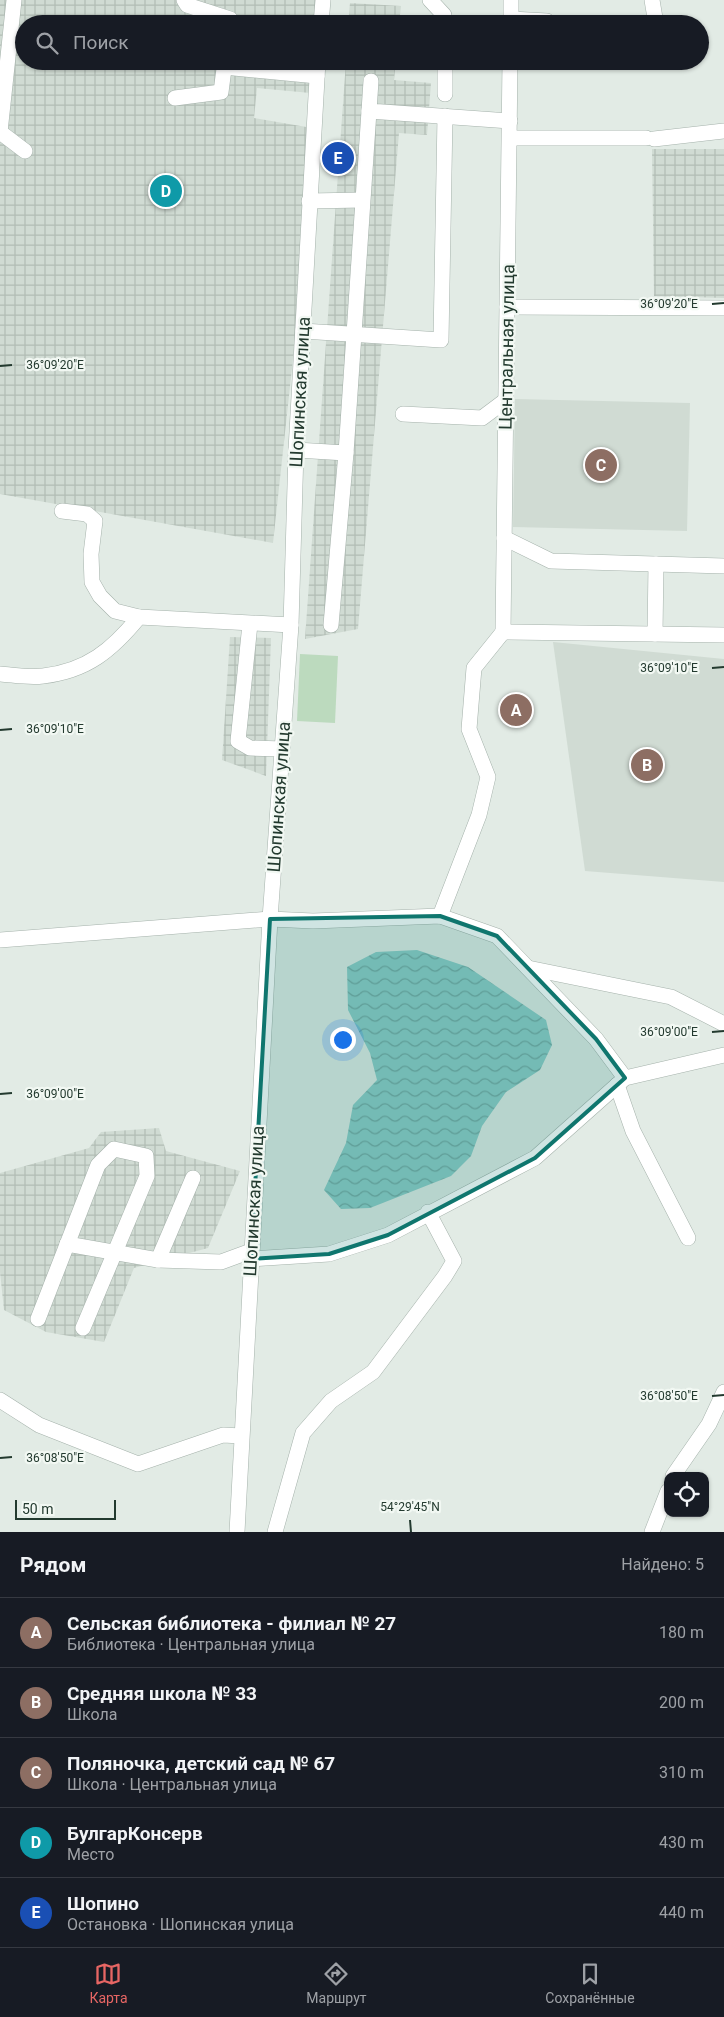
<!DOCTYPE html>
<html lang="ru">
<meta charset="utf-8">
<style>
body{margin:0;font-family:Roboto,sans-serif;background:#242831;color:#f1f3f6}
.controls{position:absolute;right:15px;bottom:15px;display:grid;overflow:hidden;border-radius:10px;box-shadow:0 1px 4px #0004}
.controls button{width:45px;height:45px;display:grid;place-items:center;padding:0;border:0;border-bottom:1px solid #363941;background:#171b24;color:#f1f3f6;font:25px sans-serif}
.scale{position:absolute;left:15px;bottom:12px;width:101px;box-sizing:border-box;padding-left:5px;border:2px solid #233a2f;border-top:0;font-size:14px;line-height:18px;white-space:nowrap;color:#233a2f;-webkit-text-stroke:4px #f2f8f3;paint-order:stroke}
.you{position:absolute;left:342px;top:1039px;width:18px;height:18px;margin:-12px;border:4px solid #fff;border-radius:50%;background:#1a73e8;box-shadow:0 0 0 8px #1a73e833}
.badge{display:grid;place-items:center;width:32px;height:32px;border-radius:50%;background:#e76664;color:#fff;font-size:16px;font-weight:700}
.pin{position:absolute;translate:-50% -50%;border:2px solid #fff;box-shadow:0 1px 5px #0006}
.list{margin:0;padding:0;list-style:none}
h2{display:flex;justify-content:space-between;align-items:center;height:65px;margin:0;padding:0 20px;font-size:21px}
h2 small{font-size:16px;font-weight:400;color:#9ea1a6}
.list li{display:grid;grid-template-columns:32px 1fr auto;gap:15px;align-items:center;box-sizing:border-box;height:70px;padding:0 20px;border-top:1px solid #363941}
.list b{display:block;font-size:19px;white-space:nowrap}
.list p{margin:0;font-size:16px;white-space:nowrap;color:#9ea1a6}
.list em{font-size:16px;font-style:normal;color:#9ea1a6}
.icon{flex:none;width:28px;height:28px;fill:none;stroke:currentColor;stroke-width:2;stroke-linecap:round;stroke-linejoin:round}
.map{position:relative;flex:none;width:724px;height:1532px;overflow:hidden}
.search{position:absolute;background:#171b24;box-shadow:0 1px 4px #0004;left:15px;right:15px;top:15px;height:55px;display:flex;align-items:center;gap:12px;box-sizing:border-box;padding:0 18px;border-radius:28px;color:#9ea1a6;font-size:19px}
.sheet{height:415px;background:#171b24}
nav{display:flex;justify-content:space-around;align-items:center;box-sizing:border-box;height:70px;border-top:1px solid #363941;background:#171b24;font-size:14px;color:#9ea1a6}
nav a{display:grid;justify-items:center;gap:2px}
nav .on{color:#e76664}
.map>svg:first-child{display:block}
.built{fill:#d0dbd3}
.industrial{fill:url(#industrial-grid)}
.pitch{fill:#bcdabe}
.water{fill:url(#water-waves)}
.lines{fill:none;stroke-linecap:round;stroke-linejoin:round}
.minor-casing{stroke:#a5b2ab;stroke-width:16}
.minor{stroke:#fff;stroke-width:15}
.marked{fill:#0f766e;fill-opacity:0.2;stroke:#0f766e;stroke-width:4;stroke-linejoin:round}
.ticks{fill:none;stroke:#233a2f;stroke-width:2}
.labels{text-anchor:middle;stroke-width:4.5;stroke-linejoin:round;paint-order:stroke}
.street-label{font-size:18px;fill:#233a2f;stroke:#f2f8f3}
.ticks-label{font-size:12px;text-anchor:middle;fill:#233a2f;stroke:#f2f8f3;stroke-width:4.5;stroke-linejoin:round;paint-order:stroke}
</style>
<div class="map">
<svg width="724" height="1532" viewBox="0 0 724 1532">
<defs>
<pattern id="industrial-grid" width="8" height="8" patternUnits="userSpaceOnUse" patternTransform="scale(1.25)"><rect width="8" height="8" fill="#d0dbd3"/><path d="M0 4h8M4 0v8" fill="none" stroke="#b2bdb5"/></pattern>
<pattern id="water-waves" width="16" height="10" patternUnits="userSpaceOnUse" patternTransform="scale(1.25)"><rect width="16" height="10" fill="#8eccc7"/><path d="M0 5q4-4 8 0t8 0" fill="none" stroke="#74a7a2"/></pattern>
</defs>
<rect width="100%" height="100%" fill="#e2ebe5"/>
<!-- built -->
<g class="built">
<path d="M515,399L690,403L687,531L513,527Z"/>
<path d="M553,642L724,659V882L585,871Z"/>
</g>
<!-- industrial -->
<g class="industrial">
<path d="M0,0H325L324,24H24V61H322L321,94L257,88L254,118L318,129L273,543L0,494Z"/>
<path d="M350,3L401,6L399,24H348Z"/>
<path d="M346,61H396L394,80L431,83L427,135L399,133L358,629L305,639Z"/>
<path d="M652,149H724V298L654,296Z"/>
<path d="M230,637L271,638L266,776L222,760Z"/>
<path d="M159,1128L166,1151L240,1171L208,1248L134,1268L104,1342L46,1332L4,1310L0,1272V1173L89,1148L101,1132Z"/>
</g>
<!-- pitch -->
<path class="pitch" d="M300,654L338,656L335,723L297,721Z"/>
<!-- water -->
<path class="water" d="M417,950L468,967L546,1020L552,1045L540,1070L506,1092L482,1126L471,1156L451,1176L370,1208L341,1209L324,1190L346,1143L353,1105L377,1080L370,1053L348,1010L347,967L376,952Z"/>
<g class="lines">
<!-- minor casing -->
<g class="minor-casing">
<g id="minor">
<path d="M184,0L187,5L230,19V24"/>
<path d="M430,0L444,15V24"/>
<path d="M652,0L656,24"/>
<path d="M511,19L547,21"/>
<path d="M321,24L323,0"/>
<path d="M511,24V0"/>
<path d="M445,61V94"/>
<path d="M224,67L317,76"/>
<path d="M371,81L369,111L510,121"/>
<path d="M175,98L221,92L225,61"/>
<path d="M0,132L14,0"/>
<path d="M0,132L25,151"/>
<path d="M510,138H646"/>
<path d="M654,139L724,131"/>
<path d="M309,201L362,200"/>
<path d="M507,307L724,308"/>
<path d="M303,331L441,340L445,116"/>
<path d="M403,414L482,418L506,400"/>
<path d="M296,450L346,453"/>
<path d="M62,511L87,514L95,521L91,554L92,582L100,596L115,611L139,617"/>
<path d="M504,538L551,561L724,566"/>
<path d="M250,624L238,741L250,748L282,749"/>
<path d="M331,625L346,453L369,111"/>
<path d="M503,632L510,61"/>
<path d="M503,632L724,635"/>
<path d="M655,634L656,564"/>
<path d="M0,674C14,675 29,678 43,676C87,671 112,650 139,617L291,625"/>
<path d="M440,916L479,815L488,777L469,729L474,668L503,632"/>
<path d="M0,940L270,919L313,921L440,916L497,936L596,1039L625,1078"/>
<path d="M528,968L671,997L724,1024"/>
<path d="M617,1085L633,1131L688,1238"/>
<path d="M67,1244L158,1260L221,1262L251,1251"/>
<path d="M251,1259L329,1254L388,1235L535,1158L625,1078L724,1055"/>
<path d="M158,1260L193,1178"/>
<path d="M38,1319L98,1165L114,1149L146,1156L147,1176L83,1328"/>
<path d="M0,1400L39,1425L138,1464L223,1435L241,1436"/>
<path d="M673,1476L709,1424L724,1392"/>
<path d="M237,1532L270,919L291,625L296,450L318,61"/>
<path d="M275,1532L303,1433L331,1401L373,1372L445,1276L454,1261L428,1212"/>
<path d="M652,1532L668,1491"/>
</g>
</g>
<!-- minor -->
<use href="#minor" class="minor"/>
</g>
<!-- marked area -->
<path class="marked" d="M440,916L497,936L596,1039L625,1078L535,1158L388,1235L329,1254L251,1259L270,919Z"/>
<!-- ticks -->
<path class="ticks" d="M712,304L724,303M0,366L12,365M712,668L724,667M0,730L12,729M712,1032L724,1031M0,1094L12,1093M712,1396L724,1395M0,1458L12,1457M410,1520L411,1532"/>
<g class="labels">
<!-- street labels -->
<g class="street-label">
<text transform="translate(507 347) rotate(-89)" y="6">Центральная улица</text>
<text transform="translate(300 392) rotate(-87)" y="6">Шопинская улица</text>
<text transform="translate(279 797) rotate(-86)" y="6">Шопинская улица</text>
<text transform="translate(254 1201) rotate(-87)" y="6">Шопинская улица</text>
</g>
</g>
<g class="ticks-label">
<text x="669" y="308">36°09'20"E</text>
<text x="55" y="369">36°09'20"E</text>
<text x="669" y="672">36°09'10"E</text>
<text x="55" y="733">36°09'10"E</text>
<text x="669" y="1036">36°09'00"E</text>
<text x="55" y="1098">36°09'00"E</text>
<text x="669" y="1400">36°08'50"E</text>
<text x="55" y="1462">36°08'50"E</text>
<text x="410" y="1511">54°29'45"N</text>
</g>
</svg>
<div class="controls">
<button><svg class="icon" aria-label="locate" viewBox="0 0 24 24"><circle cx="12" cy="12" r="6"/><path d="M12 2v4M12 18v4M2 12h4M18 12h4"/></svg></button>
</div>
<div class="scale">50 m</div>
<div class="you"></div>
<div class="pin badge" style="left:516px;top:710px;background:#8d6e63">A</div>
<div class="pin badge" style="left:647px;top:765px;background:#8d6e63">B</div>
<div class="pin badge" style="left:601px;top:465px;background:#8d6e63">C</div>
<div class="pin badge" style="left:166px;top:191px;background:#0f9aa8">D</div>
<div class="pin badge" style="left:338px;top:158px;background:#1a4fb4">E</div>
<div class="search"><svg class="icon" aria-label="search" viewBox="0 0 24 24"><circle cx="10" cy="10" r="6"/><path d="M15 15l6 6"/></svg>Поиск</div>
</div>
<section class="sheet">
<h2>Рядом<small>Найдено: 5</small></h2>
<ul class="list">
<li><span class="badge" style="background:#8d6e63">A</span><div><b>Сельская библиотека - филиал № 27</b><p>Библиотека · Центральная улица</p></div><em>180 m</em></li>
<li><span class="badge" style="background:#8d6e63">B</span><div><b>Средняя школа № 33</b><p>Школа</p></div><em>200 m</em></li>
<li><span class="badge" style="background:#8d6e63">C</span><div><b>Поляночка, детский сад № 67</b><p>Школа · Центральная улица</p></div><em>310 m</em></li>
<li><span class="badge" style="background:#0f9aa8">D</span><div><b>БулгарКонсерв</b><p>Место</p></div><em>430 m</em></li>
<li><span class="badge" style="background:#1a4fb4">E</span><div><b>Шопино</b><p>Остановка · Шопинская улица</p></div><em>440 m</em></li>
</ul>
</section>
<nav>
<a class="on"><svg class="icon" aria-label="map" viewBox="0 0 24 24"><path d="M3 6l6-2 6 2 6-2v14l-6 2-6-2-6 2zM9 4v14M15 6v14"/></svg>Карта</a>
<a><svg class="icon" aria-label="directions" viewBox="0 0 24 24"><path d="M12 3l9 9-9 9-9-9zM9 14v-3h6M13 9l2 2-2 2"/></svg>Маршрут</a>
<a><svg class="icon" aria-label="saved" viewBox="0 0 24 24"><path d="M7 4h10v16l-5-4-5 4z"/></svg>Сохранённые</a>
</nav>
